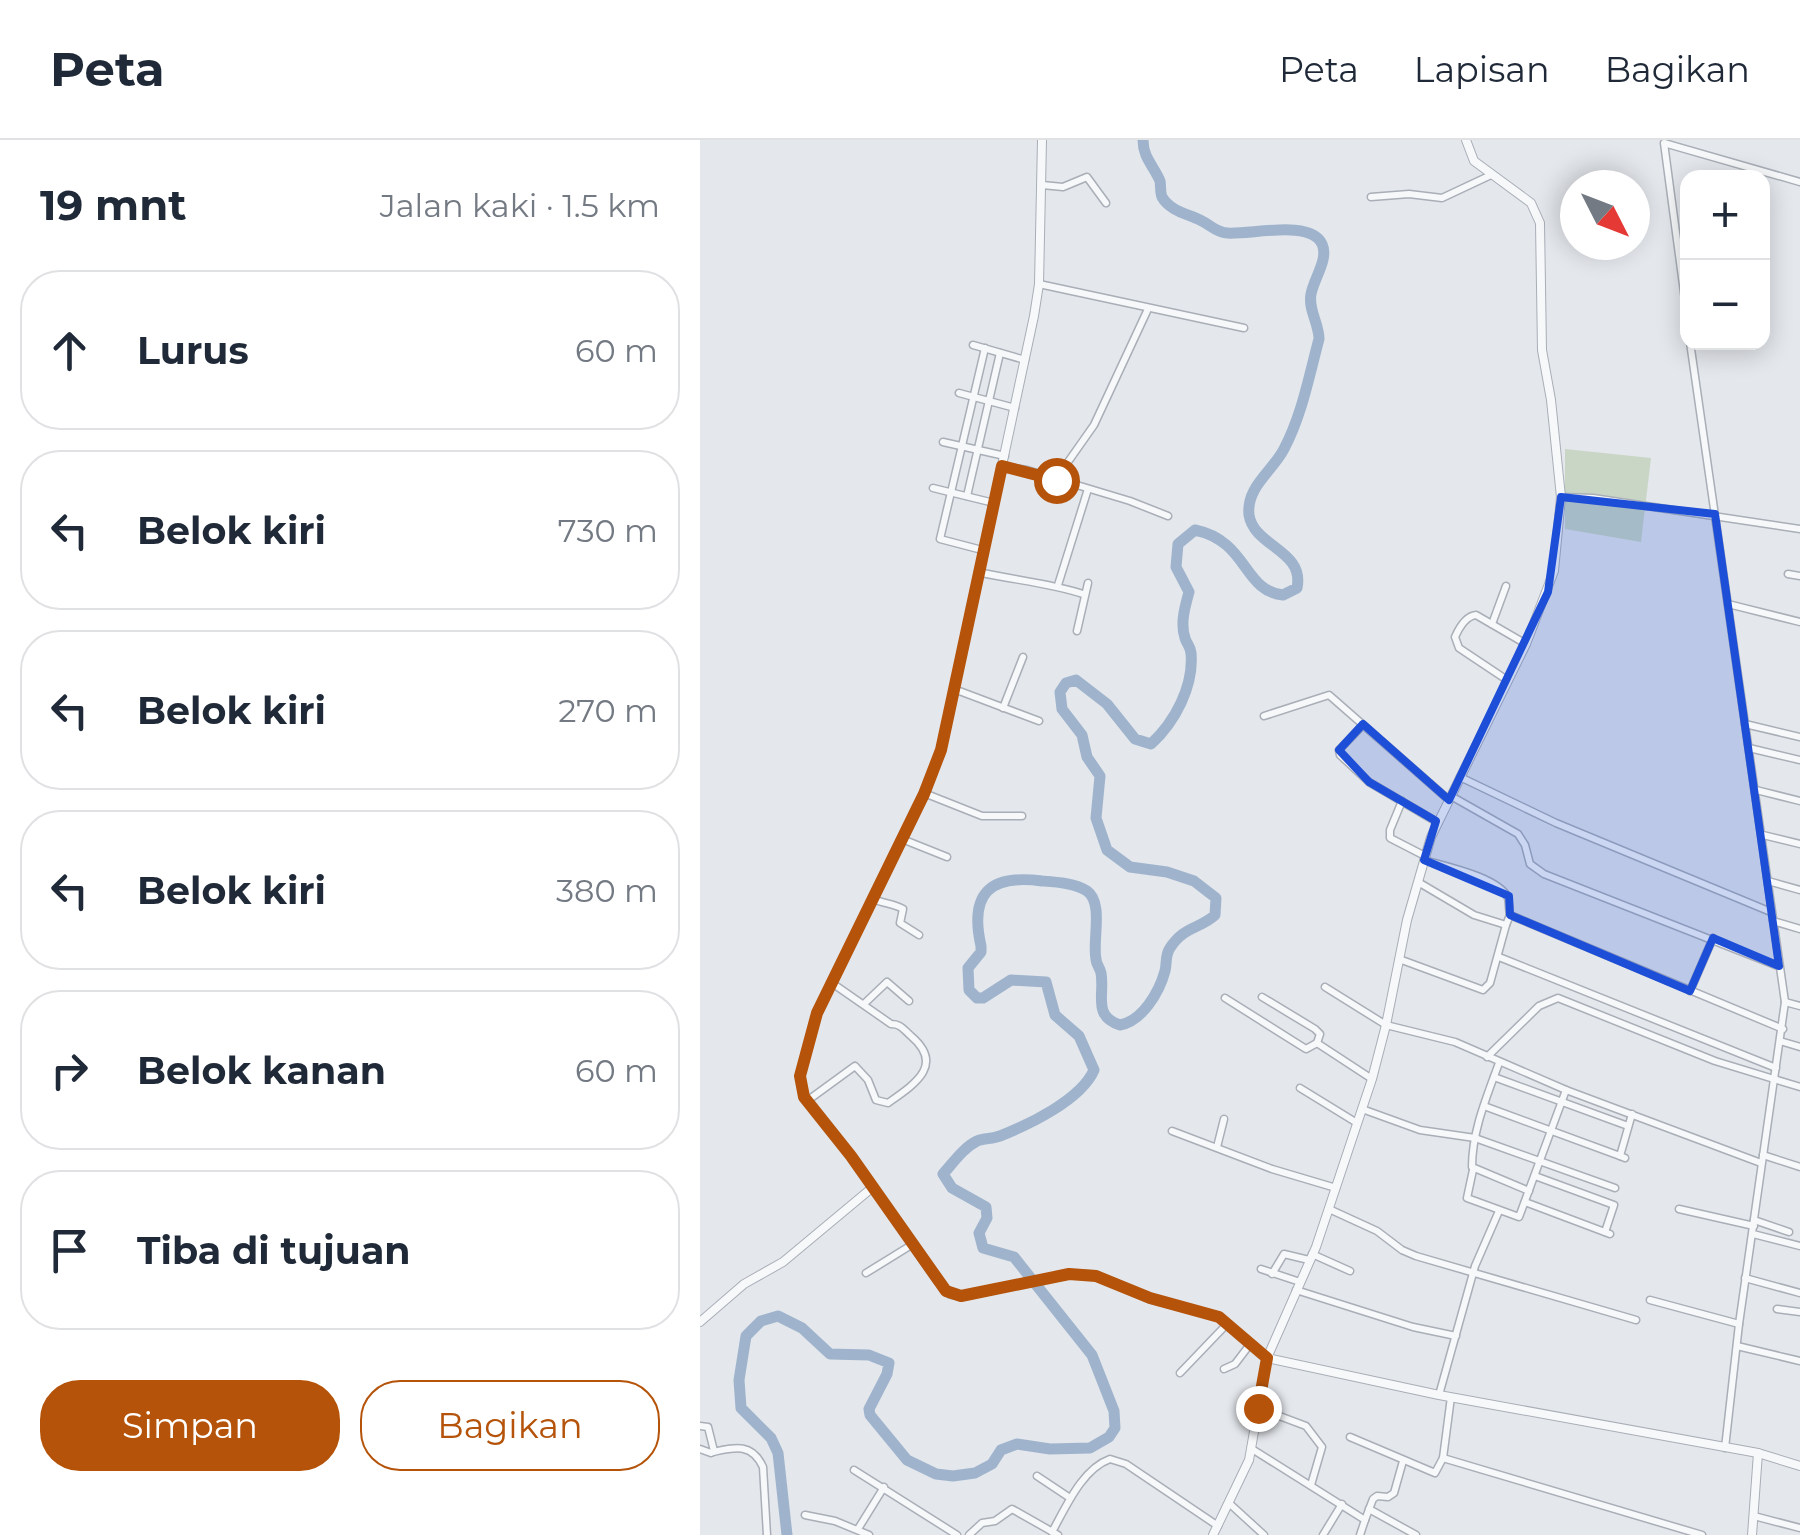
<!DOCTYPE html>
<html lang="id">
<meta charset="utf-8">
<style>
body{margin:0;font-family:Montserrat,sans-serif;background:#f6f6f7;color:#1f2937}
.controls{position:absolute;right:30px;top:30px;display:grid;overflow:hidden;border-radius:20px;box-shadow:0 5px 25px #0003}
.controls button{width:90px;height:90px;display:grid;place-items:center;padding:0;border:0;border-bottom:2px solid #e0e1e3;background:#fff;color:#1f2937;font:50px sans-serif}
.compass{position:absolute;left:860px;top:30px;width:90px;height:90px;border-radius:50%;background:#fff;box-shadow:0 5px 25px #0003;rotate:132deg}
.stop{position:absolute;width:30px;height:30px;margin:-22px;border:8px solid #b45309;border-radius:50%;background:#fff}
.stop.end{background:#b45309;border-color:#fff;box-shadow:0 2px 10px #0008}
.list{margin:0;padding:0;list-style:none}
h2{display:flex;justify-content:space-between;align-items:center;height:130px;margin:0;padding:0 40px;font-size:42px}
h2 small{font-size:32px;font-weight:400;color:#747a83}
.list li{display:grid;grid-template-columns:65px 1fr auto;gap:30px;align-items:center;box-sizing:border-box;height:160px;margin:0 20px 20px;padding:0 20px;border:2px solid #e0e1e3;border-radius:40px}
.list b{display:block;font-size:38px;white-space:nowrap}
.list em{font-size:32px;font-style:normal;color:#747a83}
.actions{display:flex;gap:20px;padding:30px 40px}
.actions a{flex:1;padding:22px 0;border:2px solid #b45309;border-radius:40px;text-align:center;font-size:35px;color:#b45309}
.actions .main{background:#b45309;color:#fff}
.icon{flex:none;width:55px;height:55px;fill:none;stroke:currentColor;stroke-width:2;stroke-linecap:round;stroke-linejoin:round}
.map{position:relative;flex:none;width:1100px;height:1395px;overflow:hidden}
header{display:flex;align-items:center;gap:60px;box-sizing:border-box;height:140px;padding:0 50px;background:#fff;border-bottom:2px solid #e0e1e3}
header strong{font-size:48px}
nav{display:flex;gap:55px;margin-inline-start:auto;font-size:35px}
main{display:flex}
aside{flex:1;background:#fff}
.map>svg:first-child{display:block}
.green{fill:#c9d6c5}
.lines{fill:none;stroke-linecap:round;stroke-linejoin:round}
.river{stroke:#9fb4cc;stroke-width:11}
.minor-casing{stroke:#a9aeb7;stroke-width:9}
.tertiary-casing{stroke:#a9aeb7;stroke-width:10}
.minor{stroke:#f7f8fa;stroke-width:6}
.tertiary{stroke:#f7f8fa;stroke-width:8}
.route{stroke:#b45309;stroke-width:12}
.marked{fill:#1d4ed8;fill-opacity:0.2;stroke:#1d4ed8;stroke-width:8;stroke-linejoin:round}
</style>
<header>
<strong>Peta</strong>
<nav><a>Peta</a><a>Lapisan</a><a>Bagikan</a></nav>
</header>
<main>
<aside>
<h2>19 mnt<small>Jalan kaki · 1.5 km</small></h2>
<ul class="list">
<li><svg class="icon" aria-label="ahead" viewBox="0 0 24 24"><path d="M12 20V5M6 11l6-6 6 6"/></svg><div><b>Lurus</b></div><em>60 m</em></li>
<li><svg class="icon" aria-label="left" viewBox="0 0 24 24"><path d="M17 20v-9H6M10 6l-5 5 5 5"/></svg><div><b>Belok kiri</b></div><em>730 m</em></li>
<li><svg class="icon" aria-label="left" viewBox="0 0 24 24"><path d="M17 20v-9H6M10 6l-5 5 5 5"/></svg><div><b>Belok kiri</b></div><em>270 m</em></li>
<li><svg class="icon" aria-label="left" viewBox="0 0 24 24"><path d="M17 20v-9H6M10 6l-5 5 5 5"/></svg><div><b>Belok kiri</b></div><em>380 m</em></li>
<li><svg class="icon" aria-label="right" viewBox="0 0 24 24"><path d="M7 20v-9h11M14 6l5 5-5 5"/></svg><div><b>Belok kanan</b></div><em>60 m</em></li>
<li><svg class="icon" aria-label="arrive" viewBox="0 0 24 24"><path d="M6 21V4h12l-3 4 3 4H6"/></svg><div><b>Tiba di tujuan</b></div></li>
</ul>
<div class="actions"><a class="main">Simpan</a><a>Bagikan</a></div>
</aside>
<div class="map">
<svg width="1100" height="1395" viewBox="0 0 1100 1395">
<rect width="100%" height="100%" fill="#e4e7ec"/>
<!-- green -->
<path class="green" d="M865,309L951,318L941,402L865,389Z"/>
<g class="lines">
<!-- river -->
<path class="river" d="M87,1395L78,1313L71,1298L41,1268L39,1240L46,1196L61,1181L78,1176L102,1188L130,1214L169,1215L189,1223L187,1234L169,1269L170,1275L207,1320L236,1334L253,1336L275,1333L292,1324L301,1310L317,1304L350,1309L390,1308L409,1297L415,1288L414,1271L392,1215L314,1117L283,1108L279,1093L287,1078L286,1067L252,1048L243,1034C253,1023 263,1008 277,1001C284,998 292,999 300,996C328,985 381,960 394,930L379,896L355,875L346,842L311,840L283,858H277L269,850L268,828L281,812V806C269,753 290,734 342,741C356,742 375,743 387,751C404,763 392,801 396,819C396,824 400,828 401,833C405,854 392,876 420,885C442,881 459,853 465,831C467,823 465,815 470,808C484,786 500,789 515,775L516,758L494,741L467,732L430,727L407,710L396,678L400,636L387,617L382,595L362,569L360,552L366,543L376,540L407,564L435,599L451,604C475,582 494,546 491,513C490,505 487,505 485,498C480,483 485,467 489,452L476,427L478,404L495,390C548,401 543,451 583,455L597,448C605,410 554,407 549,375C546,347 572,332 584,309C602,275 609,236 619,199C619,183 608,170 611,154C614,138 629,119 622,104C611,79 550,95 527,93C515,92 511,85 500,80C488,74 470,71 462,57C460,52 461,46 460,41C454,26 443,18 443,0"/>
<!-- minor casing -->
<g class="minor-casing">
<g id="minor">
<path d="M342,45L363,47L387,37L406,63"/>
<path d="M671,57L709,54L742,58L791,35"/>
<path d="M339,144L544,188"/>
<path d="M988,182L964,3L1100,42"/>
<path d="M990,202L1085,862L1039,1184L1025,1308"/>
<path d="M273,205L325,220"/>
<path d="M259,253L315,268"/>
<path d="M243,302L305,316"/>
<path d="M302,326L327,330L430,361L468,376"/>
<path d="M356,339L394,285L448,169"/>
<path d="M233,348L294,363"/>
<path d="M267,356L300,213"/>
<path d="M861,357L893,358L1100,389"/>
<path d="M282,410L240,399L285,208"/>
<path d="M278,432C313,440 350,443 383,454"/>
<path d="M1088,434L1100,436"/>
<path d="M358,445L388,349"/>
<path d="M1028,464L1100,482"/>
<path d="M792,484L806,446"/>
<path d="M377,491L388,443"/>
<path d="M807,540L759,508L755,497C759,488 766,476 776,475L826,504"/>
<path d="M254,549L339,581"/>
<path d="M303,568L323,517"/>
<path d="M564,576L629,555L749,660"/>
<path d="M1045,584L1100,597"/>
<path d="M663,585L639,610L640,615L669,642L737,682"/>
<path d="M1049,608L1100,620"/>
<path d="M760,637L856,683L1071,772"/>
<path d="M1056,650L1100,661"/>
<path d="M224,653L282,676H322"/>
<path d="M751,656L818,694L825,705L830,724L844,734L1078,826"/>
<path d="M702,661L690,690V698L725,716"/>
<path d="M1063,695L1100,704"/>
<path d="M202,699L247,717"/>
<path d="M724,720C744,726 799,737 808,758C809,761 809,772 810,775"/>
<path d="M1068,741L1100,750"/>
<path d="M718,742L774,775L806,785L810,775L1083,889"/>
<path d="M174,759C184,764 192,763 203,769L200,783L219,795"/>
<path d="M1073,781L1100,789"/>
<path d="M799,817L1076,928"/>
<path d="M699,819L783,850L790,843L806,785"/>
<path d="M625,847L686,885L755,902L866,950L1061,1023"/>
<path d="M990,851L1013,798"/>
<path d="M562,857L615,889L620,894L617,903"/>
<path d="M525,858L606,909L617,903"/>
<path d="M1085,862L1100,866"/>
<path d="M165,863L187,842L209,861"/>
<path d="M1080,901L1100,907"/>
<path d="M617,903L672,939"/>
<path d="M787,917L839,866L858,858L1015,921L1100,947"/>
<path d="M799,923C787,956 772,991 772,1027L829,1051"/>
<path d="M794,937L928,986"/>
<path d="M600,948L657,983"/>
<path d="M107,961L155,926L168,940L176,960L188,963C215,944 245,925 211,896C203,889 201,884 191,884L132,843"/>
<path d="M784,966L920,1016"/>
<path d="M662,969L720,990L775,998L915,1048"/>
<path d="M472,991L572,1029L636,1048"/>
<path d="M517,1007L524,979"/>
<path d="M1063,1015L1100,1027"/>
<path d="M925,1018L920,1016L932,974"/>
<path d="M773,1030L767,1058L819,1077L866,950"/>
<path d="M835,1036L914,1065L905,1092"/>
<path d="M825,1062L910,1094"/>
<path d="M629,1069L677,1091L702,1110L716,1116L936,1180"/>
<path d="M979,1069L1054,1086"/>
<path d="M1054,1080L1089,1092"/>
<path d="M1053,1094L1100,1106"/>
<path d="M612,1114L650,1131"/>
<path d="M561,1129L600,1142"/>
<path d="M166,1133L213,1104"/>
<path d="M572,1134L584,1114L609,1120"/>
<path d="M1045,1138L1100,1153"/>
<path d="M596,1150L713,1187L756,1196"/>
<path d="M950,1160L1039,1184"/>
<path d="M1077,1169L1100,1172"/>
<path d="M1037,1206L1100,1221"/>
<path d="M524,1229L535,1224L551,1203"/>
<path d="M480,1233L527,1184"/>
<path d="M739,1255L775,1126L799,1071"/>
<path d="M558,1268L606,1286L622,1307L611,1345"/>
<path d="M0,1286L8,1287L14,1311L11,1313L0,1309"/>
<path d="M650,1297L735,1333L743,1318L751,1257"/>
<path d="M552,1309L665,1380L660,1395"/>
<path d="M13,1312C36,1307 52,1303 63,1327L67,1395"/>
<path d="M743,1318L1002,1395"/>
<path d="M154,1330L257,1395"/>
<path d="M337,1336L370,1358"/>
<path d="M530,1364L564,1395"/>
<path d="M669,1369L716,1395"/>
<path d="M105,1375L135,1381L169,1395"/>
<path d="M1054,1376L1100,1388"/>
<path d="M665,1380L673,1359L677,1356L688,1357L694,1353L703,1321"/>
<path d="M158,1389L184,1347"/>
<path d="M352,1392C366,1367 382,1329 410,1319L426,1324L518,1386"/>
<path d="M269,1395L282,1383L295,1381L312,1369L358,1395"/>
<path d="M623,1395L642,1364"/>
</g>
</g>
<!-- tertiary casing -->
<g class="tertiary-casing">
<g id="tertiary">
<path d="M342,0L339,144L334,176L241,610L224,653L117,873L100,936L104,957L151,1016L237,1140L250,1154L261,1156L369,1134L396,1135L450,1159L519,1177L567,1218L739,1255L1058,1313L1100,1326"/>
<path d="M0,1182L44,1144L83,1122L173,1047"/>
<path d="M513,1395L549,1320L567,1218L616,1107L672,939L686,885L707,780L731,697L826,504L854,431L861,357L851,260L842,210L840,83L831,63L774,21L766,0"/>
<path d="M1052,1395L1058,1313"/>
</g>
</g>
<!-- minor -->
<use href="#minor" class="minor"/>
<!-- tertiary -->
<use href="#tertiary" class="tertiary"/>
</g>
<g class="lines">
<!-- route -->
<path class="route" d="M356,340L302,326L241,610L224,654L117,873L100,936L104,957L151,1016L246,1151L261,1156L369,1134L396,1136L450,1158L519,1177L567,1218L558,1268"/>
</g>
<!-- marked area -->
<path class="marked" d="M861,357L1015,374L1079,826L1013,798L990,851L810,775L809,756L724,720L736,681L669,642L639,610L663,584L749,660L848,452Z"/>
</svg>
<div class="controls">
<button>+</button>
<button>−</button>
</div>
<svg class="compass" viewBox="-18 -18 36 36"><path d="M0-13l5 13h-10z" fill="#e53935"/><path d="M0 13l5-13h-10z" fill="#747a83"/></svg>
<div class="stop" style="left:356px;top:340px"></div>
<div class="stop end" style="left:558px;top:1268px"></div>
</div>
</main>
